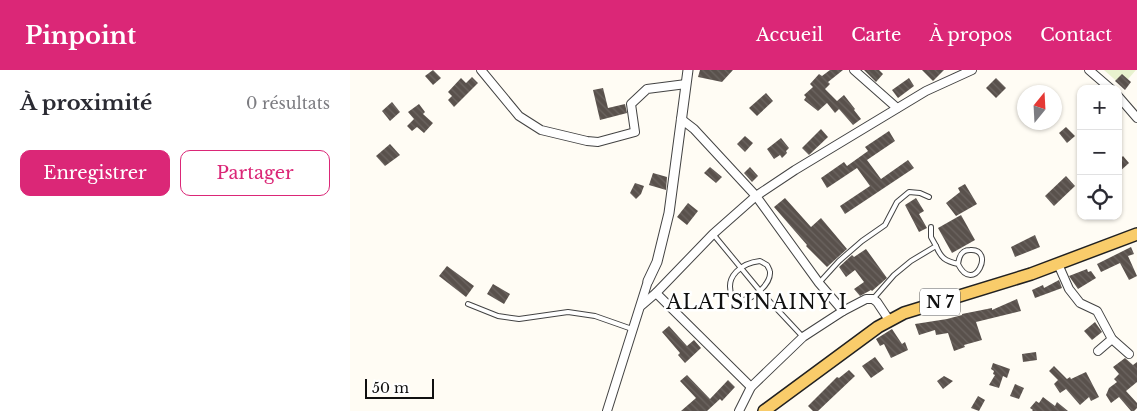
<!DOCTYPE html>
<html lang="fr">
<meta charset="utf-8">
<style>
body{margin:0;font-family:"Libre Baskerville",serif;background:#f7f7f7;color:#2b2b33}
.controls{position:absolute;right:15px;top:15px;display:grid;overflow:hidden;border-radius:10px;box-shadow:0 1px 4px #0004}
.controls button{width:45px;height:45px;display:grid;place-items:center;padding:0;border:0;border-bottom:1px solid #e1e1e2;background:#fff;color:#2b2b33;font:25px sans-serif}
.compass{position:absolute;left:667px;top:15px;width:45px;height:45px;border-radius:50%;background:#fff;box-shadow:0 1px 4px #0004;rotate:18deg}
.scale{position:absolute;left:15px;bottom:12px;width:69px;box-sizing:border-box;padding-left:5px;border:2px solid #101010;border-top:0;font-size:14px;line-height:18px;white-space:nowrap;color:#101010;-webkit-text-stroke:4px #fff;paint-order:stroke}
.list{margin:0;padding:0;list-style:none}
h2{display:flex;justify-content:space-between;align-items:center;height:65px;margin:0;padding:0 20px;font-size:21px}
h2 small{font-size:16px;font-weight:400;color:#7c7c81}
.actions{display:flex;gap:10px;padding:15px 20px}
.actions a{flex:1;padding:11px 0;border:1px solid #db2777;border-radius:10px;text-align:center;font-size:18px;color:#db2777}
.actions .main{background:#db2777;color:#fff}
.icon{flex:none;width:28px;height:28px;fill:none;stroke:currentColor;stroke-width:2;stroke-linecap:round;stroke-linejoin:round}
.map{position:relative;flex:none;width:787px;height:341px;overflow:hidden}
header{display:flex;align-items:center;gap:30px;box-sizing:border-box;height:70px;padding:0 25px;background:#db2777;color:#fff}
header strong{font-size:24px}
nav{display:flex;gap:28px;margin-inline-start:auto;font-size:18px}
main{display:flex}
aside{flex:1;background:#fff}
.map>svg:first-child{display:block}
.pitch{fill:#e8f2ce}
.building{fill:url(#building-back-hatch)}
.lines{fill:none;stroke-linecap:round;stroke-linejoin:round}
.service-casing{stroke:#434343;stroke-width:6}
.minor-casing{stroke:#434343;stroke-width:10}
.tertiary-casing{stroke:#434343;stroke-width:11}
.primary-casing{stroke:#212121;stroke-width:14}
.service{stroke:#fff;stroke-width:4}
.minor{stroke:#fff;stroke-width:8}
.tertiary{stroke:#fff;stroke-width:9}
.primary{stroke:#f9cc6a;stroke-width:11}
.labels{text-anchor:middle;stroke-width:5;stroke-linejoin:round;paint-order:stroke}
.shield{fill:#fff;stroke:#585858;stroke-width:1}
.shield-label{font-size:16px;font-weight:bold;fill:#101010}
.quarter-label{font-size:20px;letter-spacing:1px;fill:#101010;stroke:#fff}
</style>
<header>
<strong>Pinpoint</strong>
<nav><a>Accueil</a><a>Carte</a><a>À propos</a><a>Contact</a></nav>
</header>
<main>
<aside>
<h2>À proximité<small>0 résultats</small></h2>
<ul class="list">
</ul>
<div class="actions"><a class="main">Enregistrer</a><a>Partager</a></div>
</aside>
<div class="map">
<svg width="787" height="341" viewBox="0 0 787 341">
<defs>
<pattern id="building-back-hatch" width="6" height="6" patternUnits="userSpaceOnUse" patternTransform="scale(1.25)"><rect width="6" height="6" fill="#59514c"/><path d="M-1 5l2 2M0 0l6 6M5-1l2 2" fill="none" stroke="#6c6561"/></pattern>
</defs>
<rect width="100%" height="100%" fill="#fffcf4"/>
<!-- pitch -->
<path class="pitch" d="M754,0H786L772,16Z"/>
<!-- building -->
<g class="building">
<path d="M83,0L91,8L83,15L75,6Z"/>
<path d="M350,0H383L372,12L348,7Z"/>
<path d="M480,0H493L478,12L480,14L475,19L487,31L494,25L505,39L504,40L511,49L503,55L489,39L485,43L477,33L468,41L454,30L456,27L454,25L463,17L460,14L469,4L472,6Z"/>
<path d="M514,0H529L533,4L526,12Z"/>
<path d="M572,0H594L583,11Z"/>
<path d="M772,4L781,12L775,20L765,11Z"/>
<path d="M122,7L128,13L104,37L98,30L102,26L98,22L111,8L116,13Z"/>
<path d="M559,8L564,16L548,28L542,20Z"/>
<path d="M646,8L656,18L646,28L636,18Z"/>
<path d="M253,18L258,38L275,34L277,43L250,50L243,20Z"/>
<path d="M416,23L423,31L407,46L399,38Z"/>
<path d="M42,32L50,42L40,51L32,41Z"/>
<path d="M69,34L75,42L73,44L83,53L74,63L67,57L62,61L57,56L64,49L58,42Z"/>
<path d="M716,57L725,66L717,73L709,63Z"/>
<path d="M471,59L478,67L459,85L452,78Z"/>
<path d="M539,61L545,71L517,90L531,109L558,90L564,98L495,144L490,136L520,116L507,98L477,118L471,108L494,92L497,96L518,81L515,77Z"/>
<path d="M395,66L403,73L395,82L387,74Z"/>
<path d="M431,68L439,78L436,81L437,83L432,88L430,85L424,89L417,79Z"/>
<path d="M40,74L50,85L35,96L26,86Z"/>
<path d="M773,86L779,93L768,103V91Z"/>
<path d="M360,97L372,107L366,113L354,103Z"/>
<path d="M400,97L408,106L402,112L394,103Z"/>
<path d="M303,103L317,107L316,120L299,115Z"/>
<path d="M716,106L725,116L704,136L695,126Z"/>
<path d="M285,113L294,116L291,124L286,129L280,123Z"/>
<path d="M615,114L627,134L606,146L596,133L610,122L608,118Z"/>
<path d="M435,128L461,157L471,148L497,179L477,197L456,176L457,175L424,137Z"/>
<path d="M566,128L574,141L569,144L577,158L569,162L555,135Z"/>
<path d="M338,133L348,141L337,155L327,147Z"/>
<path d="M611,145L625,170L602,183L588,158Z"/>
<path d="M685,165L690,177L665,187L661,177Z"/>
<path d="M781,177L784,184L778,186L787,206L779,210L770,193L751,202L747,194Z"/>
<path d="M516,179L537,208L522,221L521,220L510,226L504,219L514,212L505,200L496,207L489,197L502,185L504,187Z"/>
<path d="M97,196L124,216L116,227L89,206Z"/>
<path d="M737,199L738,202L741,201L746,208L728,219L719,206Z"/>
<path d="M709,210L712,218L685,228L682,220L693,215L694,218Z"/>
<path d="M143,214L160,224L154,234L137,224Z"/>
<path d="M667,229L671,241L626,252L632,270L614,275L615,277L604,281L598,263L586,265L585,260L569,265L565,254L597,249L612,245V244L642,238V240Z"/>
<path d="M745,252L752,262L742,270L734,261Z"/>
<path d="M319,256L337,276L344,270L351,278L335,293L328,285L330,283L312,262Z"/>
<path d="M542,259L552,274L555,272L558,280L541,288L534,274L530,276L526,269Z"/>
<path d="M686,282L687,290L673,292L672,284Z"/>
<path d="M525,287L534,299L521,308L512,296Z"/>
<path d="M775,288L783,295L787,292V312L776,321L787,333V338L784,341H781L769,327L761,333L756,325L759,318L767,312L764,309L769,304L763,297Z"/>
<path d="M643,293L660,299L657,308L653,306L649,318L639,315L645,305L643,304L644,301L641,299Z"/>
<path d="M704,296L717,309L720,307L721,309L736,302L749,327L741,331L739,327L730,335L716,319L710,323L704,314L708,310L699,301Z"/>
<path d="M499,300L505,306L468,341H463L458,336L487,307L489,308Z"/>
<path d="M337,305L360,329L378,310L385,317L372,331L370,329L357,341H331L346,328L330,311Z"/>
<path d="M594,306L603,311L593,319L587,311Z"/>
<path d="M665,314L674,318L669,329L660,326Z"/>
<path d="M628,326L635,330L629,341L621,338Z"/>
<path d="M693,327L705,336L707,332L718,341H682L683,340L680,338L686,331L689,333Z"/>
</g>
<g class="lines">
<!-- service casing -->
<g class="service-casing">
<g id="service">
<path d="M363,164L410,221L453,267"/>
<path d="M586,176C591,188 595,191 608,194C624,226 646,178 620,180C611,180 609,187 608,194"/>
<path d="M410,191L417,195C418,197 420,200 420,202C421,214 403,229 393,230C389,231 385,228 382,226C374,206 392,193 410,191Z"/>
<path d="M469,213L489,191L512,171L535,155L547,132L559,122L570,123L579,127"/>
<path d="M523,229L544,205L561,191L586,176L581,167V157"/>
<path d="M118,234L148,246L169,249L218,242L245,246L282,259"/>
</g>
</g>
<!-- minor casing -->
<g class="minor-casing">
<g id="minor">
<path d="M131,0L169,46L191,60L237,71L248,72L285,62L281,34L297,19L336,14"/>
<path d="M504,0L547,38"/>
<path d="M739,0L761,19"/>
<path d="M768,26L787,48"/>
<path d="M331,49L344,59L406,126L469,213L493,241"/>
<path d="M708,194L719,219L730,233L747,241L762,269L779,284"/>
<path d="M306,223L401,317"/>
<path d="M292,235L306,223L363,164L406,126L445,100L576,21L622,0"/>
<path d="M748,281L762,269"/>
<path d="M257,341L298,211"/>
<path d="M389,341L401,317L453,267L493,241L516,229H523L527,232L539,250"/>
</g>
</g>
<!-- tertiary casing -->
<g class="tertiary-casing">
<path id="tertiary" d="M298,211L307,192L319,143L338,0"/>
</g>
<!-- primary casing -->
<g class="primary-casing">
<path id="primary" d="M414,341L528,257L554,243L681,204L787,164"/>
</g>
<!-- service -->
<use href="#service" class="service"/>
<!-- minor -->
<use href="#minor" class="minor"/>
<!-- tertiary -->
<use href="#tertiary" class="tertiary"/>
<!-- primary -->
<use href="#primary" class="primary"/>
</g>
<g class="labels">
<!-- shield labels -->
<rect class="shield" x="570" y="218.5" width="40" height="27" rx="4"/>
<g class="shield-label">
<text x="590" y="238">N 7</text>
</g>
<!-- quarter labels -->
<g class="quarter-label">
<text x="407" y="239">ALATSINAINY I</text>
</g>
</g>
</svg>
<div class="controls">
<button>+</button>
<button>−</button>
<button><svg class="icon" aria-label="locate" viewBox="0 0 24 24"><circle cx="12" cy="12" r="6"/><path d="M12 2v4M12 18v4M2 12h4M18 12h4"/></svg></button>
</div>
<svg class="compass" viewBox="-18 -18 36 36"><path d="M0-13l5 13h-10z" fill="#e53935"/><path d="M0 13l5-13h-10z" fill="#7c7c81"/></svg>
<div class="scale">50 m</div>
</div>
</main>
